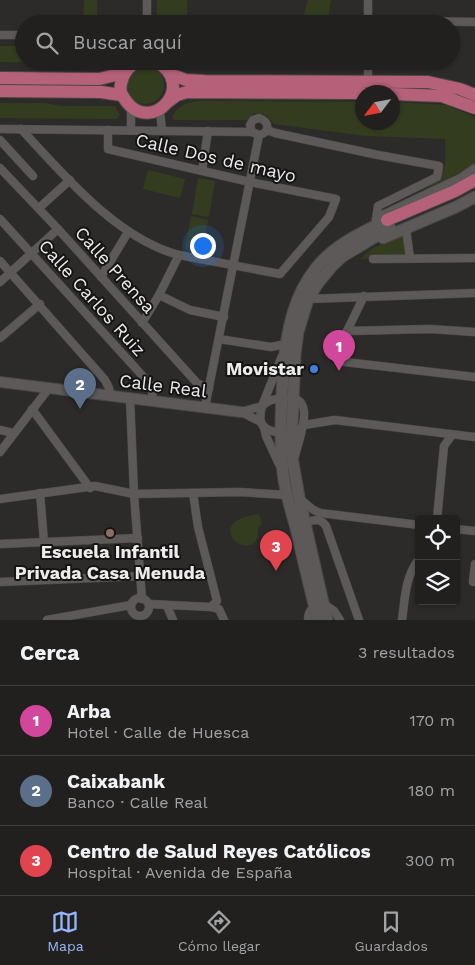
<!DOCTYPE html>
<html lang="es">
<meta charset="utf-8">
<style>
body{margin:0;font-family:"Work Sans",sans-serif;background:#2a2828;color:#f1f3f6}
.controls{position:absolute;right:15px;bottom:15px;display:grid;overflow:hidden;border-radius:5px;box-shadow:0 1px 4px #0004}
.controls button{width:45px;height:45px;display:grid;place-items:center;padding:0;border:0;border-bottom:1px solid #3f3e3d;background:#22201f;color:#f1f3f6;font:25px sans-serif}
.compass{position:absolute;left:355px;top:85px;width:45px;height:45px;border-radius:50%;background:#22201f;box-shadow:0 1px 4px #0004;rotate:238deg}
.you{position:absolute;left:202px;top:245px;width:18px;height:18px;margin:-12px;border:4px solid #fff;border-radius:50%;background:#1a73e8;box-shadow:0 0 0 8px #1a73e833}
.badge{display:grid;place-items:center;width:32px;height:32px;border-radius:50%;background:#96b6fd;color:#fff;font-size:16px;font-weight:700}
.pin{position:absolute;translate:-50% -41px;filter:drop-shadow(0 1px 2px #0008)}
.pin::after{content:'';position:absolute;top:26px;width:18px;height:15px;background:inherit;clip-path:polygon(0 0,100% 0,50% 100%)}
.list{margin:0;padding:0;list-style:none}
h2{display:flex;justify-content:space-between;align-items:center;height:65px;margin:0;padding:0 20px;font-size:21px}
h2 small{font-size:16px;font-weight:400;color:#a2a3a4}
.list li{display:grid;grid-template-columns:32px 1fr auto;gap:15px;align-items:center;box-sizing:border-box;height:70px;padding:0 20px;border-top:1px solid #3f3e3d}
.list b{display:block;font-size:19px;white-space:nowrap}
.list p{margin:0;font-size:16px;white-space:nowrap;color:#a2a3a4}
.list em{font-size:16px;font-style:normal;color:#a2a3a4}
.icon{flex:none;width:28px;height:28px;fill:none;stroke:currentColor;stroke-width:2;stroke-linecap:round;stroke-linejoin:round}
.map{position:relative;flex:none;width:475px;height:620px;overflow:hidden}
.search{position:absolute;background:#22201f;box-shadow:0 1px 4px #0004;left:15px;right:15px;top:15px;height:55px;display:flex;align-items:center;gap:12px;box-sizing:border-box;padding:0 18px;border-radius:28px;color:#a2a3a4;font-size:19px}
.sheet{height:275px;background:#22201f}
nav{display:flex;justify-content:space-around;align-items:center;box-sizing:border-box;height:70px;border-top:1px solid #3f3e3d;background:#22201f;font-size:14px;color:#a2a3a4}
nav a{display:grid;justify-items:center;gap:2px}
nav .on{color:#96b6fd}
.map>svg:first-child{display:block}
.green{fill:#333c1f}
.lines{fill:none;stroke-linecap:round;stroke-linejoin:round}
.minor-casing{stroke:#494746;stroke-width:9}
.tertiary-casing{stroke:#494746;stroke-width:12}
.secondary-casing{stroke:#494746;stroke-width:13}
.primary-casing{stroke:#494746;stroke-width:14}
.minor{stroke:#5c5958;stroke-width:8}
.tertiary{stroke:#5c5958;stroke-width:10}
.secondary{stroke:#5c5958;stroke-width:11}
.primary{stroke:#b56179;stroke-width:12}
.shop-dot{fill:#3f7fe0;stroke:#151313;stroke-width:2}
.education-dot{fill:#8d6e63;stroke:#151313;stroke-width:2}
.labels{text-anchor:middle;stroke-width:4;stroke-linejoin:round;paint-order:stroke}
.street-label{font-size:18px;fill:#edeceb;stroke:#151313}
.poi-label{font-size:18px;font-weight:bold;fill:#edeceb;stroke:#151313;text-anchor:end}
</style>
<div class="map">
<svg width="475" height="620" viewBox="0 0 475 620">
<rect width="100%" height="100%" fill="#2d2b29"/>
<!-- green -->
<g class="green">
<path d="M84,0H97V24H83Z"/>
<rect x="157" y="0" width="30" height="24"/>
<path d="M308,0H331L327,24H301Z"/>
<path d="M0,46H24V61H110L107,63L0,62Z"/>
<path d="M178,61H360V70L187,69Z"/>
<circle cx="145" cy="85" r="19"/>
<path d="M225,101L362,102V122H392L393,102L447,105L475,117V164L401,204L399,202C410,196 437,185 442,174C447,164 445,150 445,139L366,136L274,124L266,115L254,113L247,120H175L172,118C181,96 205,102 225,101Z"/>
<path d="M0,103H44L62,106H115L120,115L116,119L0,118Z"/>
<path d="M148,170L185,179L180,198L143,189Z"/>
<path d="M198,178L215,181L209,217L192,214Z"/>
<path d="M191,216L208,220L202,252L185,249Z"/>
<path d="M403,234L406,256L360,259L373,248Z"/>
<path d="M259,514L262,523L258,527C261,572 193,523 259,514Z"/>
</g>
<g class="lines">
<!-- minor casing -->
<g class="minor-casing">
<g id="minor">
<path d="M368,20L475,22"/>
<path d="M147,24V0"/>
<path d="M368,24V0"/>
<path d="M0,35H24"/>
<path d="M368,81V61"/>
<path d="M160,110L162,131"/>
<path d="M0,129L252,132L259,135C270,133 270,121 259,118L253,120L250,125L252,132"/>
<path d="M21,129C64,175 117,239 179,255L280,274L329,217L336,199L250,182L108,149V130"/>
<path d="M131,130V108"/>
<path d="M267,130L275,133L378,155L439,166L437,177L378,206L376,220"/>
<path d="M0,140L33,176"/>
<path d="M0,168L58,229L197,383L209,389"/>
<path d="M202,171L208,131"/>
<path d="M39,208L70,180"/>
<path d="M0,219L150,384L152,390L153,401"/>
<path d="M406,229L410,258"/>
<path d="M373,259L475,258"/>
<path d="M0,261L105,380L109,388L110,395"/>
<path d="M101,277L128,232"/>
<path d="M0,282L58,229"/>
<path d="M159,295L190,310L224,317"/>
<path d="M364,296L347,331L345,362L475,377"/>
<path d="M308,299L475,293"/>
<path d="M142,323L159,295L179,255"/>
<path d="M347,331L430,329L475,332"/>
<path d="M0,338L40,304"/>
<path d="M219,339L271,347L286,344"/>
<path d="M130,398L134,494L142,599"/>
<path d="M205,407L259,135"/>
<path d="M32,409L90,488"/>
<path d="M241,412L262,406L282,356"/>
<path d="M241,412L261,422"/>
<path d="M304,425L335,420L475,437"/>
<path d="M264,427L266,436L279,464"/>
<path d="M0,430L13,433"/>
<path d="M0,452L49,388"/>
<path d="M295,456C298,441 318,396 287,398C277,399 270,398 262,406C261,411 259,417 261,422C264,433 288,435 297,430C300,429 302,427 304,425"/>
<path d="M40,493L44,542"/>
<path d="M193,493L198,527L217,601L211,607"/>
<path d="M299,498L312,509L320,513L419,525"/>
<path d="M0,499L95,486L134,494L240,492L287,495"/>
<path d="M437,519L444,446L452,435"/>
<path d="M305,523C313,520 320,517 326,526L359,620"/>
<path d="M456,529L475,531"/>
<path d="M0,544L138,538"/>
<path d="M0,582L141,576"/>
<path d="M473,582L475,564"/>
<circle cx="140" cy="607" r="9"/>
<path d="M149,604L211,607L219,609L224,620"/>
<path d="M167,606L173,620"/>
<path d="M47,620L131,605"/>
<path d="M308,620C308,609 314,606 324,604L334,611L340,620"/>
<path d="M402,620C405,598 405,577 419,559"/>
</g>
</g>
<!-- tertiary casing -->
<g class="tertiary-casing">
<path id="tertiary" d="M0,382L241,412"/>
</g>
<!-- secondary casing -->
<g class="secondary-casing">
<g id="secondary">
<path d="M378,219L462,179L475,170"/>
<path d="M383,238L456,207L475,197"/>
<path d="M318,620C310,589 303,559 296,528C291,510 285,492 283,473C279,436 281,400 284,363C287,330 294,295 316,268C334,245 361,233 387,220"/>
<path d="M327,620L299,497L291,451L295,354L298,332L308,299L318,283L332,266L343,256L390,228"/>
</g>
</g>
<!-- primary casing -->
<g class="primary-casing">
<g id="primary">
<path d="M139,61C128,65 123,73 121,84C119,91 122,95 126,101C152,136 199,84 155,61"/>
<path d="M170,74L186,80L204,81L428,82L460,89L475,95"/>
<path d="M0,78L99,79L124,73"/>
<path d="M0,91L101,92L121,95"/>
<path d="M392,94L442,96L475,108"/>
<path d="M169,101L177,95L187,92L362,93"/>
<path d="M387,220L455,191L475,180"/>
</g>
</g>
<!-- minor -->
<use href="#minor" class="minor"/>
<!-- tertiary -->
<use href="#tertiary" class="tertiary"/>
<!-- secondary -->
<use href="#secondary" class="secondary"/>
<!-- primary -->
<use href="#primary" class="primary"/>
</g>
<!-- markers -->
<circle class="shop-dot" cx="314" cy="369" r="5"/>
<circle class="education-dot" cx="110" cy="533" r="5"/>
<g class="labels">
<!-- street labels -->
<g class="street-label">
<text transform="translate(216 158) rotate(13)" y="6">Calle Dos de mayo</text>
<text transform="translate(115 270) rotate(48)" y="6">Calle Prensa</text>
<text transform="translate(92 298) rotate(48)" y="6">Calle Carlos Ruiz</text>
<text transform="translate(163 386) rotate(7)" y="6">Calle Real</text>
</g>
<!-- poi labels -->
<g class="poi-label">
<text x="304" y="375">Movistar</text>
<text x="110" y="558" text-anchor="middle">Escuela Infantil<tspan x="110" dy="21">Privada Casa Menuda</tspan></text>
</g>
</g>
</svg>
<div class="controls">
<button><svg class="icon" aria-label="locate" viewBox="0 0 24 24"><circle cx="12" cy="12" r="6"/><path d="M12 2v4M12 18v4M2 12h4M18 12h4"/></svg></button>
<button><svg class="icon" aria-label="layers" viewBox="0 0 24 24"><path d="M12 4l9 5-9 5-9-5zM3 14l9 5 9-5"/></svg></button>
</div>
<svg class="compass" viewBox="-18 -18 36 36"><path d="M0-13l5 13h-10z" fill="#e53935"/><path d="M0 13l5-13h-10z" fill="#a2a3a4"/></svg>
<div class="you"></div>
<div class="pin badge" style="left:339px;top:371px;background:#d1479c">1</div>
<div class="pin badge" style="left:80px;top:409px;background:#5c6f8a">2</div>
<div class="pin badge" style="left:276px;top:571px;background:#e0444e">3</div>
<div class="search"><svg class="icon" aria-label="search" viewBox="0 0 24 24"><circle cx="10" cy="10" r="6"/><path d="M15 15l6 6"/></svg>Buscar aquí</div>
</div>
<section class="sheet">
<h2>Cerca<small>3 resultados</small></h2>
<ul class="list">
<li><span class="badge" style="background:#d1479c">1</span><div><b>Arba</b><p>Hotel · Calle de Huesca</p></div><em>170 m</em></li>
<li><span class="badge" style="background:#5c6f8a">2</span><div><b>Caixabank</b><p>Banco · Calle Real</p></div><em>180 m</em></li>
<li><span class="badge" style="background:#e0444e">3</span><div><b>Centro de Salud Reyes Católicos</b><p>Hospital · Avenida de España</p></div><em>300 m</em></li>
</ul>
</section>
<nav>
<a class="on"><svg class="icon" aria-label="map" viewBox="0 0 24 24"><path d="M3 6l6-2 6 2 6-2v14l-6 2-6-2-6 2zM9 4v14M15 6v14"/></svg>Mapa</a>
<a><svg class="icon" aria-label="directions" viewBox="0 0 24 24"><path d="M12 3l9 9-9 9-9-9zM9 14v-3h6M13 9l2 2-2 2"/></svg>Cómo llegar</a>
<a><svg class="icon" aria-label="saved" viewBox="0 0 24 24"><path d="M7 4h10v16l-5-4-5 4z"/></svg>Guardados</a>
</nav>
